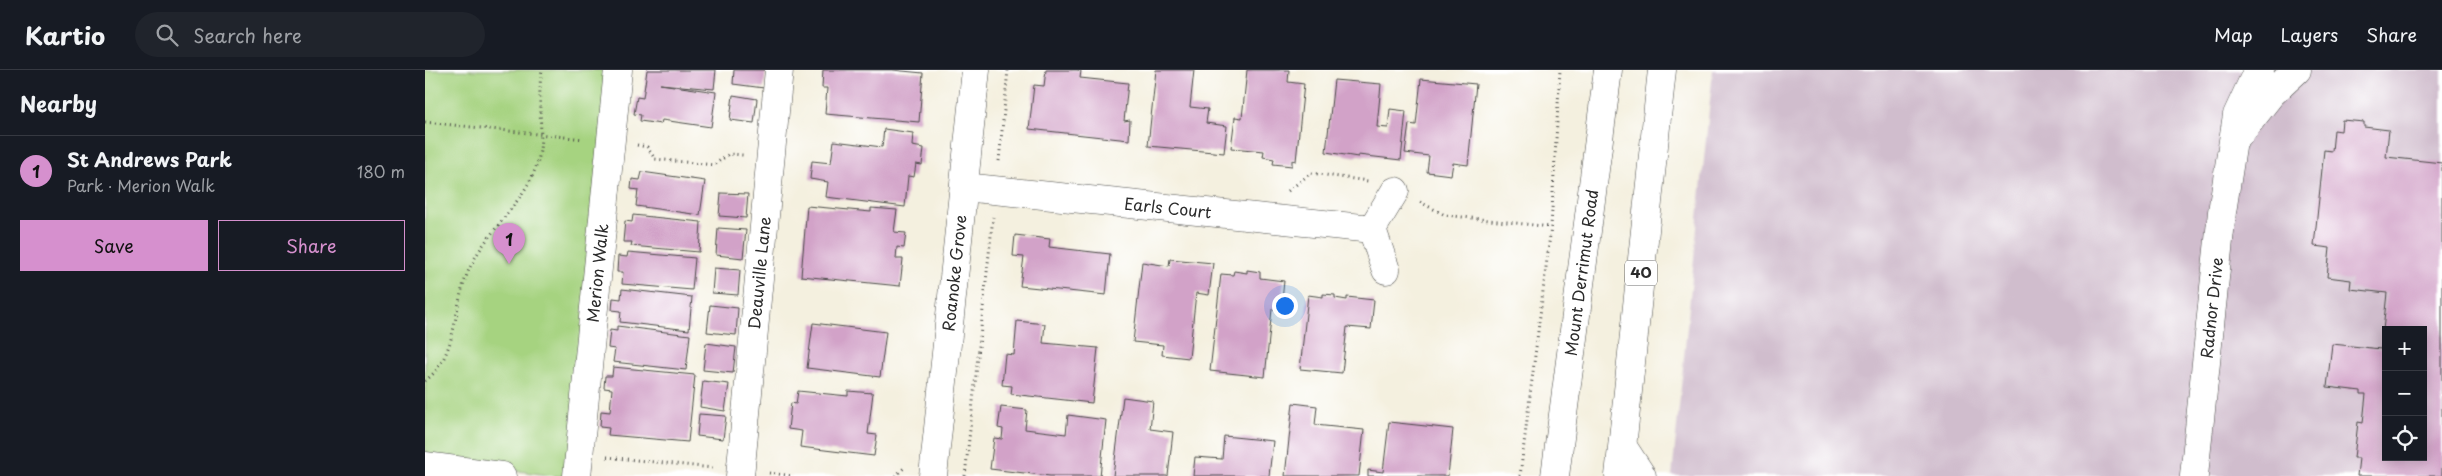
<!DOCTYPE html>
<meta charset="utf-8">
<style>
body{margin:0;font-family:"Playpen Sans",sans-serif;background:#20242c;color:#f1f3f6}
.controls{position:absolute;right:15px;bottom:15px;display:grid;overflow:hidden;border-radius:0px;box-shadow:0 2px 12px #0003}
.controls button{width:45px;height:45px;display:grid;place-items:center;padding:0;border:0;border-bottom:1px solid #363941;background:#171b24;color:#f1f3f6;font:25px sans-serif}
.you{position:absolute;left:859px;top:235px;width:18px;height:18px;margin:-12px;border:4px solid #fff;border-radius:50%;background:#1a73e8;box-shadow:0 0 0 8px #1a73e833}
.badge{display:grid;place-items:center;width:32px;height:32px;border-radius:50%;background:#d690ce;color:#111;font-size:16px;font-weight:700}
.pin{position:absolute;translate:-50% -41px;filter:drop-shadow(0 1px 2px #0008)}
.pin::after{content:'';position:absolute;top:26px;width:18px;height:15px;background:inherit;clip-path:polygon(0 0,100% 0,50% 100%)}
.list{margin:0;padding:0;list-style:none}
h2{display:flex;justify-content:space-between;align-items:center;height:65px;margin:0;padding:0 20px;font-size:21px}
h2 small{font-size:16px;font-weight:400;color:#9ea1a6}
.list li{display:grid;grid-template-columns:32px 1fr auto;gap:15px;align-items:center;box-sizing:border-box;height:70px;padding:0 20px;border-top:1px solid #363941}
.list b{display:block;font-size:19px;white-space:nowrap}
.list p{margin:0;font-size:16px;white-space:nowrap;color:#9ea1a6}
.list em{font-size:16px;font-style:normal;color:#9ea1a6}
.actions{display:flex;gap:10px;padding:15px 20px}
.actions a{flex:1;padding:11px 0;border:1px solid #d690ce;border-radius:0px;text-align:center;font-size:18px;color:#d690ce}
.actions .main{background:#d690ce;color:#111}
.icon{flex:none;width:28px;height:28px;fill:none;stroke:currentColor;stroke-width:2;stroke-linecap:round;stroke-linejoin:round}
.map{position:relative;flex:none;width:2017px;height:406px;overflow:hidden}
header{display:flex;align-items:center;gap:30px;box-sizing:border-box;height:70px;padding:0 25px;background:#171b24;border-bottom:1px solid #363941}
header strong{font-size:24px}
nav{display:flex;gap:28px;margin-inline-start:auto;font-size:18px}
.search{width:350px;height:45px;background:#20242c;display:flex;align-items:center;gap:12px;box-sizing:border-box;padding:0 18px;border-radius:28px;color:#9ea1a6;font-size:19px}
main{display:flex}
aside{flex:1;background:#171b24}
.map>svg:first-child{display:block}
.industrial{fill:#d0bdcd;fill-rule:evenodd}
.green{fill:#a6d380;stroke:#687f56}
.building{fill:#d2a2c8;fill-rule:evenodd}
.lines{fill:none;stroke-linecap:round;stroke-linejoin:round}
.minor-casing{stroke:#494946;stroke-width:29}
.major-casing{stroke:#494946;stroke-width:29}
.path{stroke:#494946;stroke-width:3;stroke-dasharray:1 4;stroke-linecap:butt}
.minor{stroke:#fff;stroke-width:28}
.major{stroke:#fff;stroke-width:28}
.labels{text-anchor:middle;stroke-width:4;stroke-linejoin:round;paint-order:stroke}
.shield{fill:#fff;stroke:#6b6b6b;stroke-width:1}
.shield-label{font-size:15px;font-weight:bold;fill:#2b2b2b}
.street-label{font-size:16px;fill:#2b2b2b;stroke:#fff}
</style>
<header>
<strong>Kartio</strong>
<div class="search"><svg class="icon" aria-label="search" viewBox="0 0 24 24"><circle cx="10" cy="10" r="6"/><path d="M15 15l6 6"/></svg>Search here</div>
<nav><a>Map</a><a>Layers</a><a>Share</a></nav>
</header>
<main>
<aside>
<h2>Nearby<small></small></h2>
<ul class="list">
<li><span class="badge">1</span><div><b>St Andrews Park</b><p>Park · Merion Walk</p></div><em>180 m</em></li>
</ul>
<div class="actions"><a class="main">Save</a><a>Share</a></div>
</aside>
<div class="map">
<svg width="2017" height="406" viewBox="0 0 2017 406">
<rect width="100%" height="100%" fill="#fff"/>
<filter id="ink" filterUnits="userSpaceOnUse"><feTurbulence type="fractalNoise" baseFrequency=".02" numOctaves="2"/><feDisplacementMap in="SourceGraphic" scale="10" xChannelSelector="R" yChannelSelector="G"/><feConvolveMatrix kernelMatrix="1 2 1 2 8 2 1 2 1" color-interpolation-filters="sRGB"/></filter>
<filter id="wash" filterUnits="userSpaceOnUse"><feTurbulence type="fractalNoise" baseFrequency=".0096" numOctaves="4" result="noise"/><feDisplacementMap in="SourceGraphic" scale="20" xChannelSelector="R" yChannelSelector="G"/><feGaussianBlur stdDeviation="1.12" result="paint"/><feColorMatrix in="noise" values="0 0 0 0 0 0 0 0 0 0 0 0 0 0 0 0 0 1.4 0 .05"/><feComposite in="paint" operator="in"/></filter>
<g filter="url(#wash)">
<rect width="100%" height="100%" fill="#f4f0df"/>
<!-- industrial -->
<path class="industrial" d="M1288,0H2017V406H1247ZM1961,260H1998V387H1961Z"/>
<!-- green -->
<path class="green" d="M0,0H188L147,406H129L0,388Z"/>
<g id="blocks">
<!-- building -->
<g class="building">
<path d="M222,0H291L289,19L235,14L291,22L286,57L237,50L236,54L215,51L216,45L209,44L212,27L218,28Z"/>
<path d="M309,0H341L339,18L308,14Z"/>
<path d="M398,0H467L498,3L494,52L400,44L402,18H397Z"/>
<path d="M621,0H652L656,1L655,8L703,13L699,51L705,50L704,70L604,59L609,15L619,16Z"/>
<path d="M731,0H769L765,37L783,39L781,53L802,56L799,83L723,76Z"/>
<path d="M822,0H864L863,12L879,14L871,91L867,90V96L848,94L849,89L838,87L839,81L806,78L810,47L817,48Z"/>
<path d="M996,9L1051,14L1043,95L1028,93L1026,105L1002,102L1004,86L980,83L984,54L991,55Z"/>
<path d="M909,10L956,14L952,57L963,58L965,39L981,41L976,90L933,85V87L901,82Z"/>
<path d="M308,25L332,29L329,53L305,50Z"/>
<path d="M1917,50L1939,52V57L1964,60L1961,87L2017,93V406H1932L1934,388H1929L1933,352L1938,353L1941,324H1936V321L1902,317L1907,274L1956,279L1962,223L1925,219L1926,210L1902,207L1905,178L1889,176L1899,80L1907,81L1909,60L1916,61ZM1961,260H1998V387H1961Z"/>
<path d="M459,59L488,63L487,76L499,78L497,95L491,94L489,107L483,106L480,137L401,127L403,112L385,109L387,91L406,93L409,71L457,77Z"/>
<path d="M217,102L280,111L275,145L211,136L213,120L206,119L207,109L215,110Z"/>
<path d="M296,123L323,124L321,148L294,146Z"/>
<path d="M382,136L446,142V138L472,140L469,162L481,163L479,178L472,177L471,189H478L475,216L376,206Z"/>
<path d="M208,145L276,152L274,182L206,176L207,172H198L200,151L207,152Z"/>
<path d="M293,158L321,160L318,188L291,185Z"/>
<path d="M590,165L625,169L624,177L685,184L681,225L595,216L599,187L588,186Z"/>
<path d="M203,182L270,188L267,220L197,214L198,202H192L193,186L202,187Z"/>
<path d="M745,189L788,193L784,225L771,223L764,288L737,285L738,275L708,272L717,192L744,196Z"/>
<path d="M289,198L315,200L313,225L287,223Z"/>
<path d="M822,200L835,202V208L859,211L856,240L847,239L840,307L785,301L796,204L808,205L809,201L822,203Z"/>
<path d="M197,219L267,227L264,260L195,252L196,241L187,240L188,228L196,229Z"/>
<path d="M898,224L910,225V228L922,230V227L949,230L946,259L922,257L917,303L875,299L883,225L898,227Z"/>
<path d="M285,235L313,238L311,265L282,262Z"/>
<path d="M592,251L620,254L618,273L673,278L667,333L586,324L587,316L577,315L580,284L589,285Z"/>
<path d="M388,253L461,262L455,307L382,298Z"/>
<path d="M192,256L265,265L261,300L188,292L190,279L183,278L185,260L192,261Z"/>
<path d="M281,273L311,277L308,303L278,300Z"/>
<path d="M188,297L270,305L263,372L183,365L184,358L175,357L176,341L185,342L187,319L179,318L180,306H187Z"/>
<path d="M278,311L304,314L300,341L275,337Z"/>
<path d="M373,321L423,326V321L448,323L443,364L452,365L449,386L375,377L377,361L363,359L366,333L371,334Z"/>
<path d="M698,327L728,331L725,359L748,362L743,406H688Z"/>
<path d="M868,333L892,336L890,355L939,360L934,406H860Z"/>
<path d="M576,337L602,340L600,359L641,364L643,345L681,350L675,406H625L565,399L569,368L577,369L578,359L573,358Z"/>
<path d="M274,344L301,346L298,369L272,366Z"/>
<path d="M964,352L1028,359L1023,406H943V400L958,402Z"/>
<path d="M799,366L848,371L844,406H768L770,387L797,389Z"/>
</g>
</g>
</g>
<g filter="url(#ink)">
<use href="#blocks" fill-opacity="0" stroke="#494946" stroke-width="1"/>
<g class="lines">
<!-- minor casing -->
<g class="minor-casing">
<g id="minor">
<path d="M1813,66L1846,24L1872,0"/>
<path id="s1" d="M539,117L947,159"/>
<path d="M961,200L947,159L970,121"/>
<path d="M1198,377L1217,406"/>
<path d="M0,396L77,406"/>
<path id="s2" d="M152,406L193,0"/>
<path id="s3" d="M315,406L354,0"/>
<path id="s4" d="M508,406L551,0"/>
<path id="s5" d="M1769,406L1797,142L1812,45L1831,4L1835,0"/>
</g>
</g>
<!-- major casing -->
<g class="major-casing">
<g id="major">
<path id="s6" d="M1130,406L1183,0"/>
<path d="M1194,406L1237,0"/>
</g>
</g>
<!-- path -->
<g class="path">
<path d="M0,52L159,69"/>
<path d="M212,75L222,77L230,89L289,95L304,84L318,85"/>
<path d="M574,91L583,0"/>
<path d="M863,121L886,103L943,111"/>
<path d="M995,132L1020,145L1126,157"/>
<path d="M0,311C32,287 28,241 41,207C57,163 100,135 113,91C120,64 111,30 117,0"/>
<path d="M182,387L288,398"/>
<path d="M344,403L368,406"/>
<path d="M470,406L479,398"/>
<path d="M540,406L568,147"/>
<path d="M1095,406L1126,157L1135,0"/>
</g>
<!-- minor -->
<use href="#minor" class="minor"/>
<!-- major -->
<use href="#major" class="major"/>
</g>
</g>
<g class="labels">
<!-- shield labels -->
<rect class="shield" x="1200" y="190.5" width="32" height="25" rx="4"/>
<g class="shield-label">
<text x="1216" y="208">40</text>
</g>
<!-- street labels -->
<g class="street-label">
<text dy="6" stroke="none"><textPath href="#s1" startOffset="205">Earls Court</textPath></text>
<text dy="6" stroke="none"><textPath href="#s2" startOffset="204">Merion Walk</textPath></text>
<text dy="6" stroke="none"><textPath href="#s3" startOffset="204">Deauville Lane</textPath></text>
<text dy="6" stroke="none"><textPath href="#s4" startOffset="204">Roanoke Grove</textPath></text>
<text dy="6" stroke="none"><textPath href="#s6" startOffset="205">Mount Derrimut Road</textPath></text>
<text dy="6" stroke="none"><textPath href="#s5" startOffset="169">Radnor Drive</textPath></text>
</g>
</g>
</svg>
<div class="controls">
<button>+</button>
<button>−</button>
<button><svg class="icon" aria-label="locate" viewBox="0 0 24 24"><circle cx="12" cy="12" r="6"/><path d="M12 2v4M12 18v4M2 12h4M18 12h4"/></svg></button>
</div>
<div class="you"></div>
<div class="pin badge" style="left:84px;top:194px">1</div>
</div>
</main>
